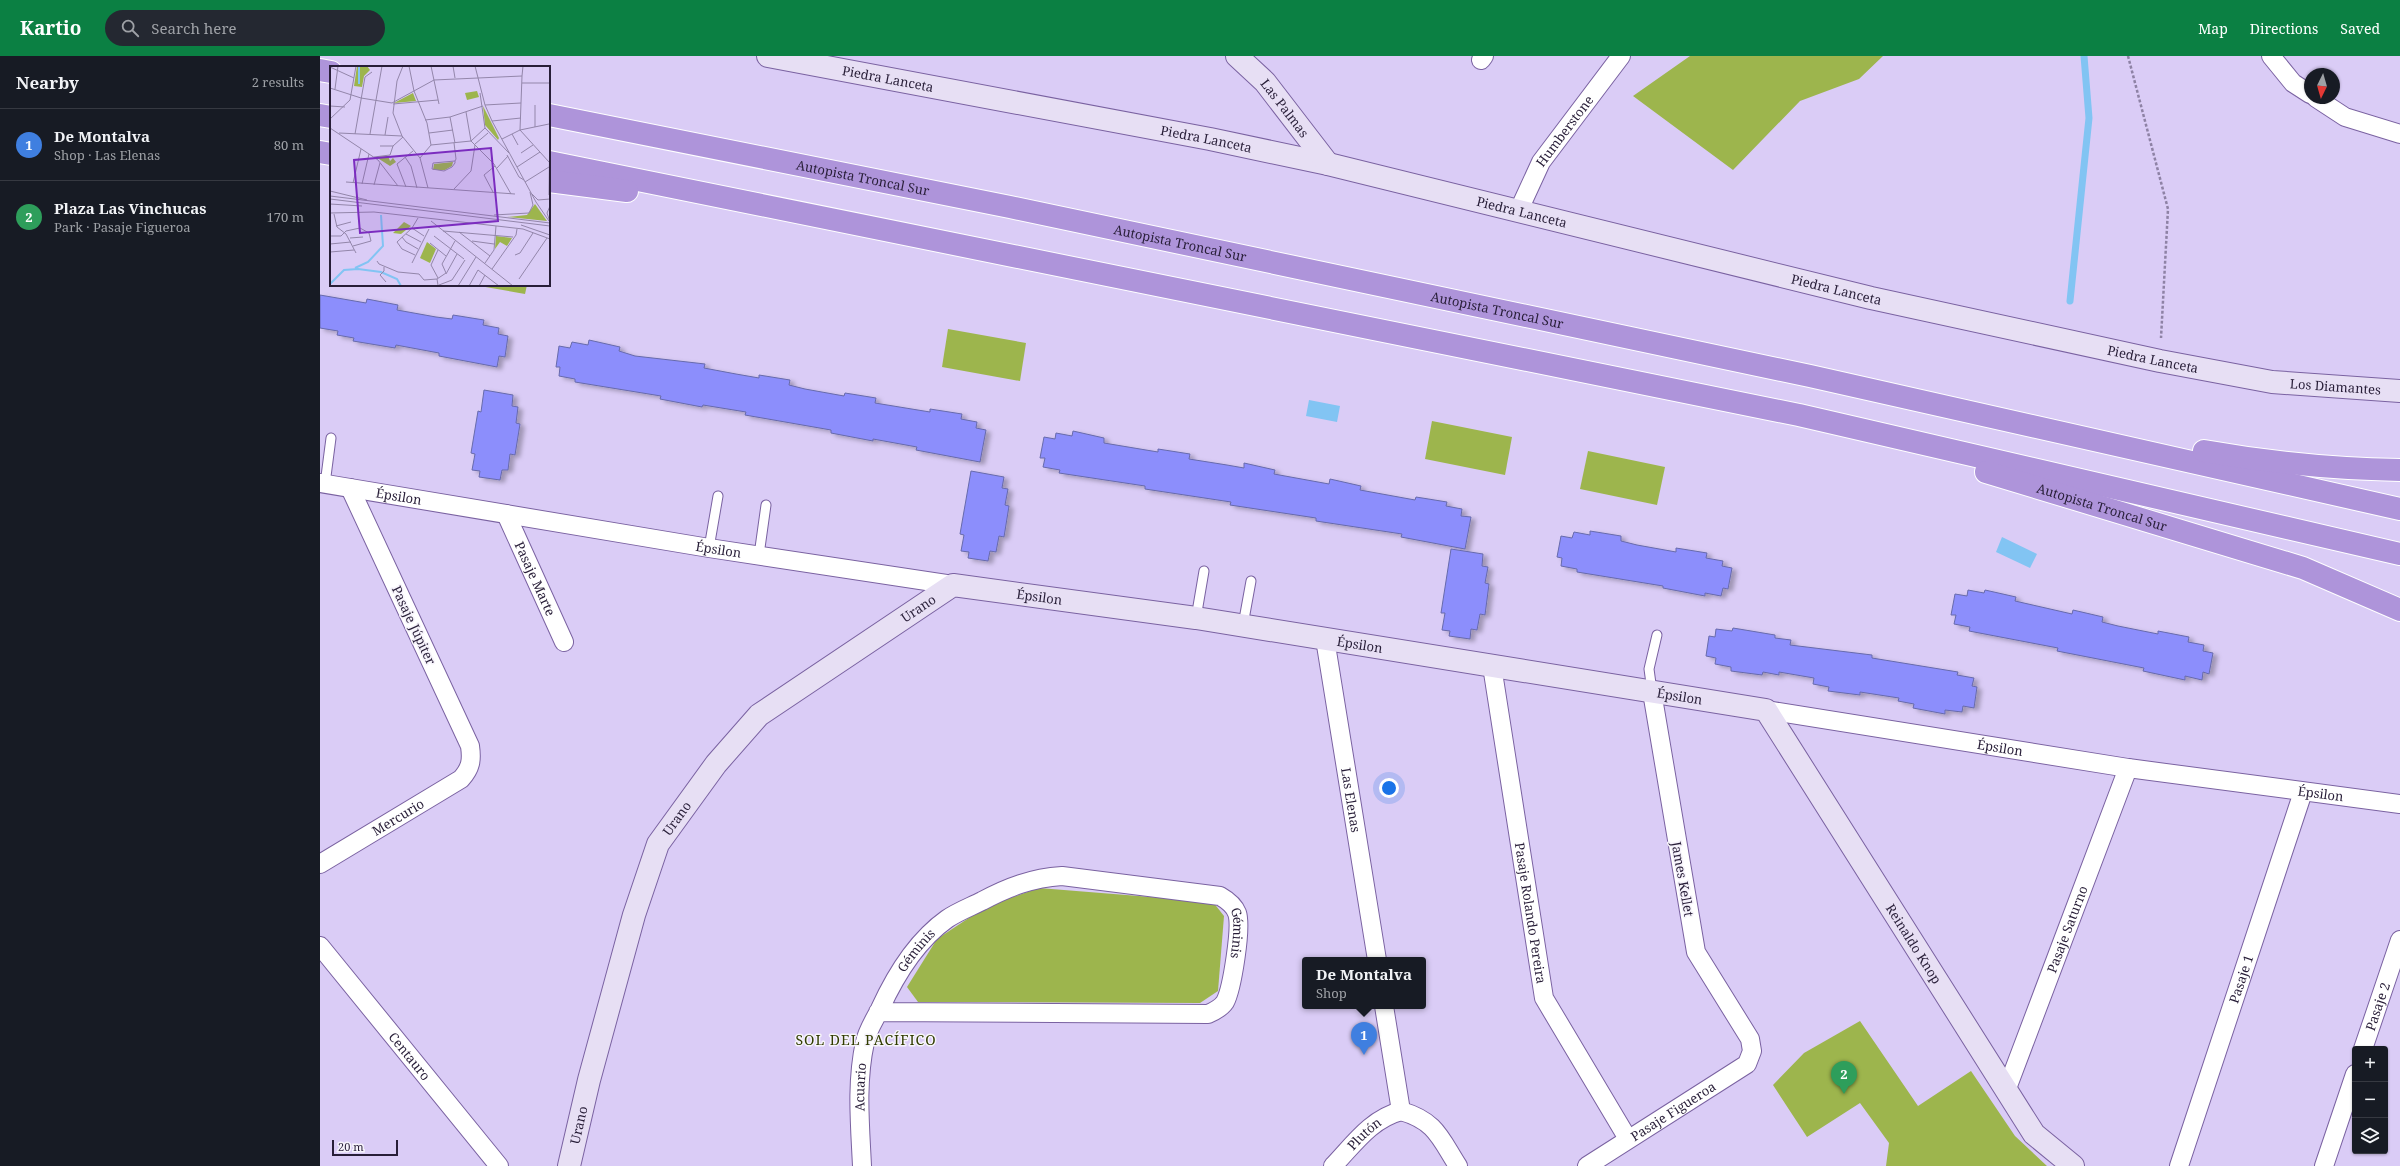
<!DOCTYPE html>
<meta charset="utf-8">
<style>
body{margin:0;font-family:"Noto Serif",serif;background:#242831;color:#f1f3f6}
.controls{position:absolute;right:12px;bottom:12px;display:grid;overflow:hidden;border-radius:4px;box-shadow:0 1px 3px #0004}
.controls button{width:36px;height:36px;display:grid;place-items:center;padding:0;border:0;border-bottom:1px solid #363941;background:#171b24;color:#f1f3f6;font:20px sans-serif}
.compass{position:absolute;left:1984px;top:12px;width:36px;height:36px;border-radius:50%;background:#171b24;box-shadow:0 1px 3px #0004;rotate:185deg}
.scale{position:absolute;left:12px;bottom:10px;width:66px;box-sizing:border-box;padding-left:4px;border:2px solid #281e38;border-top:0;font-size:11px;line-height:14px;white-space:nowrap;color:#281e38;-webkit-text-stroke:3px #f6f3fb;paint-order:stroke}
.you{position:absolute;left:1069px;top:732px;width:14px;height:14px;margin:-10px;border:3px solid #fff;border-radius:50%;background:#1a73e8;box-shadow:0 0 0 6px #1a73e833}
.badge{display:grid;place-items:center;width:26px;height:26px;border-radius:50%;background:#0b8043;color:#fff;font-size:13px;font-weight:700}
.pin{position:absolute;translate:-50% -33px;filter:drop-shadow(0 1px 2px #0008)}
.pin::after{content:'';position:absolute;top:21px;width:14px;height:12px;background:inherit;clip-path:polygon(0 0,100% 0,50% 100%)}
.popup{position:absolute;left:982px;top:901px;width:124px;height:52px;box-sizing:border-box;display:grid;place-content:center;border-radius:4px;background:#171b24;filter:drop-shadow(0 1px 3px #0005);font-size:13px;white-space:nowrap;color:#9ea1a6}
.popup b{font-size:15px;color:#f1f3f6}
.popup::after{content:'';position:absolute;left:50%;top:100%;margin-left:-8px;border:8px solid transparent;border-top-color:#171b24}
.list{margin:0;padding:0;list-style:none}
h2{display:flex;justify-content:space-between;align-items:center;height:52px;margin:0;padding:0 16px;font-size:17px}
h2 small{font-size:13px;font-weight:400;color:#9ea1a6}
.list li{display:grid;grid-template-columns:26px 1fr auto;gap:12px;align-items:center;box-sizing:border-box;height:72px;padding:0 16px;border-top:1px solid #363941}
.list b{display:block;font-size:15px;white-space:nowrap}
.list p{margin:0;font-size:13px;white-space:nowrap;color:#9ea1a6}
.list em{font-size:13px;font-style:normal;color:#9ea1a6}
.icon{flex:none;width:22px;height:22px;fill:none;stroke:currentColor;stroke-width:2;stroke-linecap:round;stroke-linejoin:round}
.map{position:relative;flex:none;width:2080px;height:1110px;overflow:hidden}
header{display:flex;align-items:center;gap:24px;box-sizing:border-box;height:56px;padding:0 20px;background:#0b8043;color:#fff}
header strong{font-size:19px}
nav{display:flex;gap:22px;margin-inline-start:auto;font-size:14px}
.search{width:280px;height:36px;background:#242831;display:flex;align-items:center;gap:10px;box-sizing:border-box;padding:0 14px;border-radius:22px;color:#9ea1a6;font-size:15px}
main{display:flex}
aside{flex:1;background:#171b24}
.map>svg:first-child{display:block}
.green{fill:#9db54d}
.water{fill:#82c4f3}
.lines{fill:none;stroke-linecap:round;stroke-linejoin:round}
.stream{stroke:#82c4f3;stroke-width:7}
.building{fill:#8c8efc;stroke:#676aab;filter:url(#shadow)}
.lane-casing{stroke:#7a62a1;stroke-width:11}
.street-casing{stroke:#7a62a1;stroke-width:20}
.secondary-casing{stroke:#7a62a1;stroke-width:24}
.highway-casing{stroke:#fff;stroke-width:24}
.path{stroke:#8e82a5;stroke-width:2.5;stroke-dasharray:3 2;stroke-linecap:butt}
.lane{stroke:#fff;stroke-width:9}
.street{stroke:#fff;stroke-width:18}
.secondary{stroke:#e7dff4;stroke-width:22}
.highway{stroke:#ae94da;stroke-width:22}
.labels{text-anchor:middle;stroke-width:3;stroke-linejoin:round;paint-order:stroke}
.street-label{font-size:13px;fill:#281e38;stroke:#f6f3fb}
.neighbourhood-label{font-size:14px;letter-spacing:1px;fill:#313c00;stroke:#f6f3fb}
.inset-river{fill:none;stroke:#82c4f3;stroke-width:2}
.inset-road{fill:none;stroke:#9386aa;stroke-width:1}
.view{fill:#7b2cbf;fill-opacity:0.15;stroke:#7b2cbf;stroke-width:2}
.inset-edge{fill:none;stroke:#281e38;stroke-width:2}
</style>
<header>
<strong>Kartio</strong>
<div class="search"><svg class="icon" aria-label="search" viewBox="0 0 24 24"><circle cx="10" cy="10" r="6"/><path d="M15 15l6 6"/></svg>Search here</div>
<nav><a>Map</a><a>Directions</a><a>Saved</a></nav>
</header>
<main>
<aside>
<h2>Nearby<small>2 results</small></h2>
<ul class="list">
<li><span class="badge" style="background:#3f7fe0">1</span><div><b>De Montalva</b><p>Shop · Las Elenas</p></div><em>80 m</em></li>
<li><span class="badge" style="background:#2e9e5b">2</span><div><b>Plaza Las Vinchucas</b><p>Park · Pasaje Figueroa</p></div><em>170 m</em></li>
</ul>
</aside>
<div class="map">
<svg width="2080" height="1110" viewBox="0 0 2080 1110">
<defs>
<filter id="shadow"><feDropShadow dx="4.5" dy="2.5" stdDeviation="2" flood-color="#0004"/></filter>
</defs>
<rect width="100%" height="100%" fill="#daccf6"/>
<!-- green -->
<g class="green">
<path d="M1370,0H1563L1539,23L1480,45L1413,114L1313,40Z"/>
<path d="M154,229H207L205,238Z"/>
<path d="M628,273L706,287L700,325L622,311Z"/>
<path d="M1112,365L1192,381L1185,419L1105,403Z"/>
<path d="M1268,395L1345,411L1337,449L1260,433Z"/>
<path d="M719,832L893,846L904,860L898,935L880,947L598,946L587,931L617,883L667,850Z"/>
<path d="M1540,965L1598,1050L1651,1015L1695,1080L1727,1110H1566L1569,1087L1540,1047L1487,1081L1453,1029L1484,997Z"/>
</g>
<!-- water -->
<g class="water">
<path d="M989,344L1020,350L1017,366L986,360Z"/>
<path d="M1682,481L1717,498L1710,512L1676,496Z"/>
</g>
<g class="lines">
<!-- stream -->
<path class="stream" d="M1750,245L1769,62L1764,0"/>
</g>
<!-- building -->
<g class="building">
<path d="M0,239L46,247L47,243L78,249L77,254L116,261L132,263L133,259L164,264L163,269L179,272L178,278L188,280L185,301L179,300L177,311L119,300V297L76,289L75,292L33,285L34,282L17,279L18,275L0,272Z"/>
<path d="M269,284L300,291L299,295L315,300L385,308L384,312L416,318L439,322V319L470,324L469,329L485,333L524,340L525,337L556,342L555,347L610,356V353L642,358L641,363L657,366L656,372L666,374L660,406L596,394L597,391L553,383V385L511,377V374L425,359L426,356L383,349L382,351L340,343L341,340L255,326V323L239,320L240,311H236L239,290L250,292L252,286L268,289Z"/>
<path d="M164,334L193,339L192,350L198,351L196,367L200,368L195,399L190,398L188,414H182L180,424L159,421L160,415L152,414L155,398L151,397L158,355L161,356Z"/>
<path d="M753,375L784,382V387L838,396V393L870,398L869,403L907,409L924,412V407L955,414L954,418L1009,428L1010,423L1041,430L1040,434L1095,444L1096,441L1127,446L1126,450L1142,453L1141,460L1151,461L1145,493L1081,481L1082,478L996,465V462L910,449L911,446L825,433V430L739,417L740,414L723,411L725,402H720L724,381L735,383L736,377L752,380Z"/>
<path d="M651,415L684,421L682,432L688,433L685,449L689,450L684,481L679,480L676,496L670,495L668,505L648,502L649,496L641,495L644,479L640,478Z"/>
<path d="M1270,475L1301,480V485L1317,489L1356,496V492L1387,497L1386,502L1403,505L1402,510L1412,512L1408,533L1403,532L1401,540L1385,537V540L1343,532V530L1257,516V513L1241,510L1242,502L1237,501L1241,480L1252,482L1254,476L1270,479Z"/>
<path d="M1131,493L1163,498L1162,510L1168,511L1165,527L1169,528L1165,559L1160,558L1157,574L1151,573L1150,583L1129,580L1130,575L1122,574L1125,557H1121Z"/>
<path d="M1648,534L1664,537L1665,534L1696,541L1695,545L1752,558L1753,554L1783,561L1782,566L1798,570L1838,578V575L1869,581L1868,586L1884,589L1883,595L1893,597L1889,618L1883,616L1882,624L1865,620V624L1823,615L1824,612L1737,595L1738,592L1649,575L1650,571L1634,568L1636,559H1631L1635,538L1647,540Z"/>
<path d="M1413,572L1455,579V582L1471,584L1470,589L1552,599V602L1638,616L1637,619L1654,622L1652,630L1657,631L1654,652L1643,650L1642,656L1625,654V658L1593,652L1594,648L1578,645L1579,642L1540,636V639L1508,635L1509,631L1493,628L1494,622L1459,616V619L1443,616L1442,619L1411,615V611L1395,608L1396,602L1386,600L1389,580L1395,581L1396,573L1412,575Z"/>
</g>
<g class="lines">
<!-- lane casing -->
<g class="lane-casing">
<g id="lane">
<path d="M5,428L11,382"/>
<path d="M389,492L398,440"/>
<path d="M439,499L446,449"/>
<path d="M876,562L884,515"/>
<path d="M923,569L931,525"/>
<path d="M1332,635L1329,613L1337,579"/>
</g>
</g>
<!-- street casing -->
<g class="street-casing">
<g id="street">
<path d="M1951,0L1973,27L1990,38"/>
<path d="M1161,4L1164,0"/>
<path d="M1996,42L2025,61L2080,78"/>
<path id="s1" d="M1198,156L1221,106L1301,0"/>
<path id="s2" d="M0,427L389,492L633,529"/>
<path id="s3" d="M186,458L244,586"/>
<path id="s4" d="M1005,583L1057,904"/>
<path id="s5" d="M1172,610L1224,942L1308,1083"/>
<path id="s6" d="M1446,654L1808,712L2080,748"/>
<path id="s7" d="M0,808L141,723C151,712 152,704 150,690L30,432"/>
<path id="s8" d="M0,890L179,1110"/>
<path d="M1064,950L1081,1055"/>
<path id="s9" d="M2043,993L2080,884"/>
<path id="s10" d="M1686,1035L1808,712"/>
<path d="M1081,1055C1116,1065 1120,1082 1138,1110"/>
<path id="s11" d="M542,1110C540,1068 536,1027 545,986C547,975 555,963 560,953C575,920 596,885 627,863C637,856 650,851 662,845C688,831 712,822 742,820L900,840C907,844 914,849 917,857C922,871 912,933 905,946C901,952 895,955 888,958L558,956"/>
<path id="s12" d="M1013,1110C1034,1088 1051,1063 1081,1055"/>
<path id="s13" d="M1267,1110L1427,1008L1432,995L1430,983L1376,896L1332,636"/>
<path id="s14" d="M1859,1110L1983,736"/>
<path d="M2004,1110L2035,1018"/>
</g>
</g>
<!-- secondary casing -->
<g class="secondary-casing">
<g id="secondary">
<path id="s15" d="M448,0L890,83L1008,108L1551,242L1840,305L1952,326L2080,335"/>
<path id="s16" d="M917,0L945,26L1008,108"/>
<path id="s17" d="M249,1110L269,1024L314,859L338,788L396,708L439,659L633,529L876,562L1446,654L1714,1078L1753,1110"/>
</g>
</g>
<!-- highway casing -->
<g class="highway-casing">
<g id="highway">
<path d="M0,14L11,16"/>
<path d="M0,59L11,61"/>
<path id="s18" d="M229,59L690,151L1490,320L2080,453"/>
<path d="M0,96L11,98"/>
<path d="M229,106L1479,359L2080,498"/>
<path d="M229,125L307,135"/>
<path d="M1884,395C1946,406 2017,413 2080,414"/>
<path id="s19" d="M1666,416L1983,512L2080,554"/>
</g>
</g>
<!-- path -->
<path class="path" d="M1808,0L1848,153L1841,282"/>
<!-- lane -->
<use href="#lane" class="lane"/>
<!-- street -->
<use href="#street" class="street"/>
<!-- secondary -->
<use href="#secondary" class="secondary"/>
<!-- highway -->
<use href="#highway" class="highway"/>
</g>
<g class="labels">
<!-- street labels -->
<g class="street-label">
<text dy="5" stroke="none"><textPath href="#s15" startOffset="122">Piedra Lanceta</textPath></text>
<text dy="5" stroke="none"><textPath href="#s16" startOffset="71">Las Palmas</textPath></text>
<text dy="5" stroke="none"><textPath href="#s1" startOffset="94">Humberstone</textPath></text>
<text dy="5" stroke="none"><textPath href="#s15" startOffset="446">Piedra Lanceta</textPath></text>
<text dy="5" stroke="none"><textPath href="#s18" startOffset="320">Autopista Troncal Sur</textPath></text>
<text dy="5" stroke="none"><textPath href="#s15" startOffset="770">Piedra Lanceta</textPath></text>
<text dy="5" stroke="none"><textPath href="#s18" startOffset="644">Autopista Troncal Sur</textPath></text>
<text dy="5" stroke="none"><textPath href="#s15" startOffset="1094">Piedra Lanceta</textPath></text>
<text dy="5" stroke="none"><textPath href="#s18" startOffset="968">Autopista Troncal Sur</textPath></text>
<text dy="5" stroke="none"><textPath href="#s15" startOffset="1418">Piedra Lanceta</textPath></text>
<text dy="5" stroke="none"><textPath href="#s15" startOffset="1603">Los Diamantes</textPath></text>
<text dy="5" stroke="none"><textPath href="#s2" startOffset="80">Épsilon</textPath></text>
<text dy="5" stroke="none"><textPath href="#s19" startOffset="121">Autopista Troncal Sur</textPath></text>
<text dy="5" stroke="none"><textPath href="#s2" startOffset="404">Épsilon</textPath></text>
<text dy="5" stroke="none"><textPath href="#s3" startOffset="71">Pasaje Marte</textPath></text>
<text dy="5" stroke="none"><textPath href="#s17" startOffset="819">Épsilon</textPath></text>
<text dy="5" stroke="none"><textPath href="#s17" startOffset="690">Urano</textPath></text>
<text transform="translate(94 569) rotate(65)" y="5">Pasaje Júpiter</text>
<text dy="5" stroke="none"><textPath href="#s17" startOffset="1143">Épsilon</textPath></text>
<text dy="5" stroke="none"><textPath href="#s17" startOffset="1467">Épsilon</textPath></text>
<text dy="5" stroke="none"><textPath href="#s6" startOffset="237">Épsilon</textPath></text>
<text dy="5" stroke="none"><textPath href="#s6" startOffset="561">Épsilon</textPath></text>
<text dy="5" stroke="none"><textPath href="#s4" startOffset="163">Las Elenas</textPath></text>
<text dy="5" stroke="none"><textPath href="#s7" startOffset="91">Mercurio</textPath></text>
<text dy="5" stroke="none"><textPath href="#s17" startOffset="366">Urano</textPath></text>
<text transform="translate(1363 823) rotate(80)" y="5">James Kellet</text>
<text dy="5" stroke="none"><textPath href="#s5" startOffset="250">Pasaje Rolando Pereira</textPath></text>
<text dy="5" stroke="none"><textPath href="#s10" startOffset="173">Pasaje Saturno</textPath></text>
<text dy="5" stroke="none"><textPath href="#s11" startOffset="602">Géminis</textPath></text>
<text dy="5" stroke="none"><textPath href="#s17" startOffset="1831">Reinaldo Knop</textPath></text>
<text dy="5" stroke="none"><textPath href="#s11" startOffset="230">Géminis</textPath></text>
<text dy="5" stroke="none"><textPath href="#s14" startOffset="197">Pasaje 1</textPath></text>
<text dy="5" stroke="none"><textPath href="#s9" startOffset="45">Pasaje 2</textPath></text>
<text dy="5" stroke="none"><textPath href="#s8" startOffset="142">Centauro</textPath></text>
<text dy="5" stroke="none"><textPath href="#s11" startOffset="79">Acuario</textPath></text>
<text dy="5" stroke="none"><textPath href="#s13" startOffset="102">Pasaje Figueroa</textPath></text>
<text dy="5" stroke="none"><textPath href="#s17" startOffset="42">Urano</textPath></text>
<text dy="5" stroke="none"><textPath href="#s12" startOffset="45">Plutón</textPath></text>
</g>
<!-- neighbourhood labels -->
<g class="neighbourhood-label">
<text x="546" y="989">SOL DEL PACÍFICO</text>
</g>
</g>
<!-- overview -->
<g transform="translate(10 10)">
<rect width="220" height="220" fill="#daccf6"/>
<path d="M27,0H37L40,4L34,10L32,21L24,20ZM147,25L149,31L137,34L135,27ZM83,27L86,35L64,37ZM153,40L169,72L168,74L155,59ZM58,90L60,95L63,92L66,96L60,100L46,91ZM123,96L122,100L115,104H103L104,98ZM205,138L217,155L177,151L197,149ZM74,156L81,160L71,168L63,167ZM166,170L182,172L177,180L170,176L165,183ZM97,176L106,183L100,197L90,192Z" fill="#9db54d"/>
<path class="inset-river" d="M29,0V18M25,202L38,196L53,180L51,149M0,218L14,204L28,203L51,206L67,213L71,220"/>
<path class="inset-road" d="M73,0L67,15L63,47L72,70L90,92L98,122M79,0L84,25L97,57L101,79M101,0L109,38M123,0L125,12M145,0L155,39L162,55L206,136L219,155M0,1L24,12M192,10L190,64L219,96M192,17H220M0,22L31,32L62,37L104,14L192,10L193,0M5,23L8,0M150,27L155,62L179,87M63,38L108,34M155,39L191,37M0,40L15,41M136,46L141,75L164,98L181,128M120,51L125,77M0,53L20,34L26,0M95,54L120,51L153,40M162,55L191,52M205,61V39M0,62L48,94L68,120M9,67L72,70M99,67L123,64M25,68L35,11L42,6M40,68L52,0M182,68L188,79M55,69L58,51M172,73L190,64L219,58M141,75L155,62M124,77L126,93L125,95V97L122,101L114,105L102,103L103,97L125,95M145,78L158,67M50,80H63M191,87L203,79M177,89L189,111L194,114M44,91L60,89L63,80L73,71M75,91L81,100L87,122M90,92L101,79L141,75M187,101L210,86M167,102L178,90M16,116L185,128M195,116L219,101M23,117L31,83M32,118L39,88M44,119L50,97M76,121L67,98L83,85M124,123L141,105L145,79M0,125L37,134M163,126L154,109L165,100M202,128L208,134L220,133M219,129L220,50M0,130L220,157M0,133L220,160M0,138L32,140M220,140L217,147L220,156M0,147L44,146L193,163L220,173M4,148L7,161L16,168L26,187M164,149L199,147L203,139L200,126M101,155L183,220M191,159L220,169M6,160L21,156M82,162L94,170M113,165L183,171M129,166L160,190M76,168L91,176M0,170H11L16,165L30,162L39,167L41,175L23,180M104,170L134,193M72,171L76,176L88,183M20,172L33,171M142,175L164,178M100,177L116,190M0,178L21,176M0,186L24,184M85,189L72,183L67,176L82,162L88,152M185,189L190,187L203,167M47,195L49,198L68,206L89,208L94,214L107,213M82,197L99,163M155,197L164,184L166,160M54,201V205L50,209L56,216M162,203L186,169L187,163M116,208L127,188M108,212L101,199L108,184M189,213L217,172M108,219L107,213L116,207L112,198L125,175M109,219L122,214L135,194M128,220L146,191M139,220L148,204L169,220M149,220L155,209"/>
<path class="view" d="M161,82L168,155L30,167L24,94Z"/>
<rect width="220" height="220" class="inset-edge"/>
</g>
</svg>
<div class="controls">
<button>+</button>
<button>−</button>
<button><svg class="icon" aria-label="layers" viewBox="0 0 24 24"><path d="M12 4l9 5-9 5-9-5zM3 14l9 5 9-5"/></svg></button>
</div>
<svg class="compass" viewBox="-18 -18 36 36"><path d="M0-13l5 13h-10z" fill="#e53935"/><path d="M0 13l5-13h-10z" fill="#9ea1a6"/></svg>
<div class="scale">20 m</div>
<div class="you"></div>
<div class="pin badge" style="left:1044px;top:999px;background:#3f7fe0">1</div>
<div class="popup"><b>De Montalva</b>Shop</div>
<div class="pin badge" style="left:1524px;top:1038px;background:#2e9e5b">2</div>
</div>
</main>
